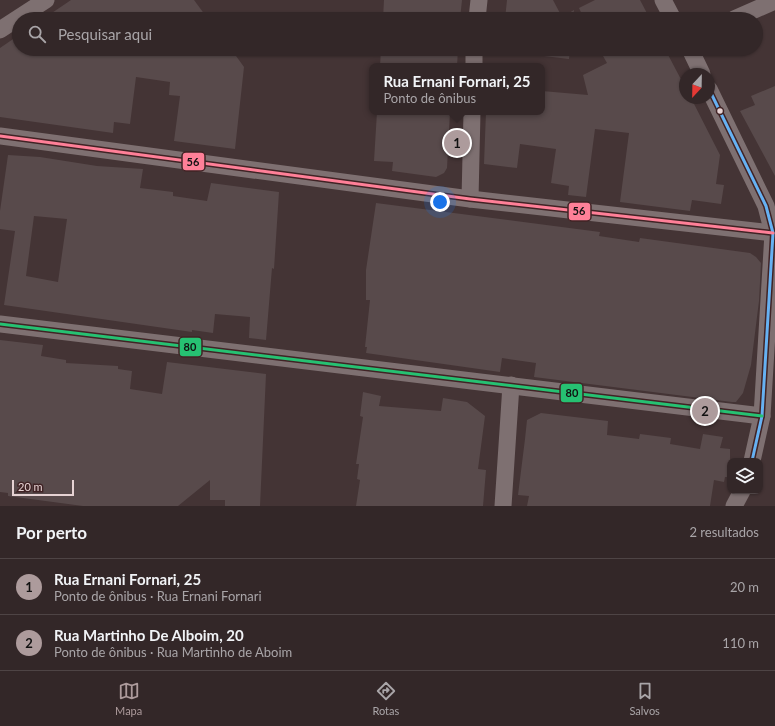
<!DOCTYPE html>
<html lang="pt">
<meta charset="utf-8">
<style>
body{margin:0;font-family:Lato,sans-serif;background:#3e3334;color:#f1f3f6}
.controls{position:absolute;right:12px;bottom:12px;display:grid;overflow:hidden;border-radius:8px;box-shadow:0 1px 3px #0004}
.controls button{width:36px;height:36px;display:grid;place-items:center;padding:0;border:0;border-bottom:1px solid #4e4445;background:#332728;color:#f1f3f6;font:20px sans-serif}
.compass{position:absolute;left:679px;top:68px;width:36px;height:36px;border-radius:50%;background:#332728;box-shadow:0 1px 3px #0004;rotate:202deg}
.scale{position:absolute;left:12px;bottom:10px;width:62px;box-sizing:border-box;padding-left:4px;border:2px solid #e6d2d3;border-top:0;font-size:11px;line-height:14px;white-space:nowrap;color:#e6d2d3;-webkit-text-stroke:3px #402325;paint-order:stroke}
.you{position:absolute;left:440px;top:202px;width:14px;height:14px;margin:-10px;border:3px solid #fff;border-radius:50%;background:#1a73e8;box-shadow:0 0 0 6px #1a73e833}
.badge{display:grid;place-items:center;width:26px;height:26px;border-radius:50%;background:#ad9b9c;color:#111;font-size:13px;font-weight:700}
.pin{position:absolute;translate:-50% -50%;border:2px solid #fff;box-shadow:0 1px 4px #0006}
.popup{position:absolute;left:369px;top:63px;width:176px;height:52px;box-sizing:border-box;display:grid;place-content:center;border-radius:8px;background:#332728;filter:drop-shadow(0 1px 3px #0005);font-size:13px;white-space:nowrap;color:#a9a5a8}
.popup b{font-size:15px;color:#f1f3f6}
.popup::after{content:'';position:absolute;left:50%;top:100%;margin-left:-8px;border:8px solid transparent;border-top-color:#332728}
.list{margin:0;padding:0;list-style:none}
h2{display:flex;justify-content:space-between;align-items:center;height:52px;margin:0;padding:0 16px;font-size:17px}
h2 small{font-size:13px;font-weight:400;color:#a9a5a8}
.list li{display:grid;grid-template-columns:26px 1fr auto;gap:12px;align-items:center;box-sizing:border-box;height:56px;padding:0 16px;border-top:1px solid #4e4445}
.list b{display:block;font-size:15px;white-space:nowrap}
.list p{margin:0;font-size:13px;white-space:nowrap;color:#a9a5a8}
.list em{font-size:13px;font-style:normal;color:#a9a5a8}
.icon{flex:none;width:22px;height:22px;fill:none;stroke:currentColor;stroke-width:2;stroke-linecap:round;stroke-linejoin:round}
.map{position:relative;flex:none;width:775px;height:506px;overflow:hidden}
.search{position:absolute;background:#332728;box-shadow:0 1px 3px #0004;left:12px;right:12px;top:12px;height:44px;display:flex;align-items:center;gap:10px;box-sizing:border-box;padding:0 14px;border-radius:22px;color:#a9a5a8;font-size:15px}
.sheet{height:164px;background:#332728}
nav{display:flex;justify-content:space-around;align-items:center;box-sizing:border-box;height:56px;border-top:1px solid #4e4445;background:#332728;font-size:11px;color:#a9a5a8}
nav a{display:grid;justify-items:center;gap:2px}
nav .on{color:#ad9b9c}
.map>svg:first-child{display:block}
.building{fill:#584a4b;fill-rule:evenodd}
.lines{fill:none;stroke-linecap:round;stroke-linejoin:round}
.street{stroke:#7e7071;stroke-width:17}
.bus-1-casing{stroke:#402325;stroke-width:6}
.bus-2-casing{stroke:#402325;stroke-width:6}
.bus-3-casing{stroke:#402325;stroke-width:6}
.bus-1{stroke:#66b1f2;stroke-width:3}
.bus-2{stroke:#ff8098;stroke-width:3}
.bus-3{stroke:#26c172;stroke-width:3}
.bus-dot{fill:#e6d2d3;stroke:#402325;stroke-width:1.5}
.line-badge{stroke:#402325;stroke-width:1.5}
.pale-badge-label{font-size:11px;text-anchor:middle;font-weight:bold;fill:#111}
</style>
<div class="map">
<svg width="775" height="506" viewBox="0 0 775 506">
<rect width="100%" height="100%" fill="#443435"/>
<!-- building -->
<g class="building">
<path d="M71,0H194L208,19H43Z"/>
<path d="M384,0H462L460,19H383Z"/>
<path d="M507,0H553L562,17L574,10L573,19H505Z"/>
<path d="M595,0H640L650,19H584L579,8Z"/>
<path d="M19,35V49H231L244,67L235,149L174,141L180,96L169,95L170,82L136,77L130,124L114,122L113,133L0,117V48Z"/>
<path d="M381,49H458L457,66H380Z"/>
<path d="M502,49H570L569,59L518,53V56L502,55Z"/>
<path d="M599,49H665L685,87V98H691L720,155L716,184L724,185L721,204L692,200L690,211L620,202L629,133L595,129L586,197L568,195L569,186L551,183L556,149L520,144L517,168L484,164L486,112H542V91L588,95L583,75L607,63Z"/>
<path d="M775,86V176L740,111L755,105L751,96Z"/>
<path d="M377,112H450L447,168L444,173L436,177L392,171L393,162L374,161Z"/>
<path d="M8,155L40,157L97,166L143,169L140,188L173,192V196L207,201L211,183L279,192L274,269L272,268L266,340L249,338L250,317L215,314L213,333L192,330V332L4,305L15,231L0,229V211ZM34,216L67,219L58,282L26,276Z"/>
<path d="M376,203L600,232L599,236L639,242L640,238L750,253L756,257L761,263L759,301L751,365L743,393L736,402H732L534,377L536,363L502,358L500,372L366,353L367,347H365L370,300H366V270Z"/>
<path d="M0,340L43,345L41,356L66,360V363L118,366V369L132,371L130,389L162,394L167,362L266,374L260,506H225V500H210V480L178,506H83L8,496V493L0,492Z"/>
<path d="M363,392L381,396L379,406L441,411L443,398L467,402L485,416L478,469L486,470L483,506H356L360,480L357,479L359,464H356L363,417L360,416Z"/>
<path d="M541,413L608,421L607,435L639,439L640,434L671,438L670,444L700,449L703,434L723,437L720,448L730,449V477H725L724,482L714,480L710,506H527L529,496L518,495L525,439L527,420Z"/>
</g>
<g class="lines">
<!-- street -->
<g class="street">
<path d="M663,0L673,19"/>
<path d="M477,19L479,0"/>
<path d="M734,19L775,1"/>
<path d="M0,30L46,0"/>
<path d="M690,49L702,74"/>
<path d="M474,66V49"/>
<path d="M709,89L766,206L773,233L762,416L752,461"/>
<path d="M0,136L470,199L773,233"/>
<path d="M470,199L472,112"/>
<path d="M0,324L762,416"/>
<path d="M503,506L511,385"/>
<path d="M734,506L742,491"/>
</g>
<!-- bus-1 casing -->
<g class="bus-1-casing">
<path id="bus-1" d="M709,89L766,206L773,233L762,416L752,461"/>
</g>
<!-- bus-2 casing -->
<g class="bus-2-casing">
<path id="bus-2" d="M0,136L470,199L773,233"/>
</g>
<!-- bus-3 casing -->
<g class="bus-3-casing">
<path id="bus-3" d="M0,324L762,416"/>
</g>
<!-- bus-1 -->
<use href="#bus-1" class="bus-1"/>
<!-- bus-2 -->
<use href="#bus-2" class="bus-2"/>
<!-- bus-3 -->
<use href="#bus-3" class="bus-3"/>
</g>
<!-- markers -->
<circle class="bus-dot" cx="720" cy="111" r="3.5"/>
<g class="line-badge">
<rect x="182" y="152" width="23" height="19" rx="4" fill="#ff8098"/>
<rect x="568" y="202" width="23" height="19" rx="4" fill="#ff8098"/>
<rect x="179" y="337" width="23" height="20" rx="4" fill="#26c172"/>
<rect x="560" y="383" width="23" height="20" rx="4" fill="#26c172"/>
</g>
<g class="pale-badge-label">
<text x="193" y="166">56</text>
<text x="579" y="215">56</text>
<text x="190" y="351">80</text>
<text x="572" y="397">80</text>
</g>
</svg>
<div class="controls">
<button><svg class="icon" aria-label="layers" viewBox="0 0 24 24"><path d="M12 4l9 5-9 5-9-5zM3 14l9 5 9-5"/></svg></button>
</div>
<svg class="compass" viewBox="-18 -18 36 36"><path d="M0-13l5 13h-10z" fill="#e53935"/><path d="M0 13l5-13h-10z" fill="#a9a5a8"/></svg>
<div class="scale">20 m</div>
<div class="you"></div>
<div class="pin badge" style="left:457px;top:143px">1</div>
<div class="popup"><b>Rua Ernani Fornari, 25</b>Ponto de ônibus</div>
<div class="pin badge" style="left:705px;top:411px">2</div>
<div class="search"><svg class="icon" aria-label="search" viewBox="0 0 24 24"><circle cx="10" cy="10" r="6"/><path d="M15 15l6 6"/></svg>Pesquisar aqui</div>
</div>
<section class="sheet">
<h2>Por perto<small>2 resultados</small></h2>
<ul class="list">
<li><span class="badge">1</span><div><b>Rua Ernani Fornari, 25</b><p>Ponto de ônibus · Rua Ernani Fornari</p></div><em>20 m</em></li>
<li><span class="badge">2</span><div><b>Rua Martinho De Alboim, 20</b><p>Ponto de ônibus · Rua Martinho de Aboim</p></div><em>110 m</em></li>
</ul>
</section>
<nav>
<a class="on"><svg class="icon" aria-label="map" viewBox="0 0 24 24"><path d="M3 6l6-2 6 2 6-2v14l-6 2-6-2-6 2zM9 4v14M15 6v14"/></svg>Mapa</a>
<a><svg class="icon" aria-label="directions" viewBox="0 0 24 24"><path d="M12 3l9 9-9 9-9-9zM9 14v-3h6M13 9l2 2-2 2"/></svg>Rotas</a>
<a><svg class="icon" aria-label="saved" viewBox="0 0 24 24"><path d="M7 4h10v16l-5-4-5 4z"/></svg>Salvos</a>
</nav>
